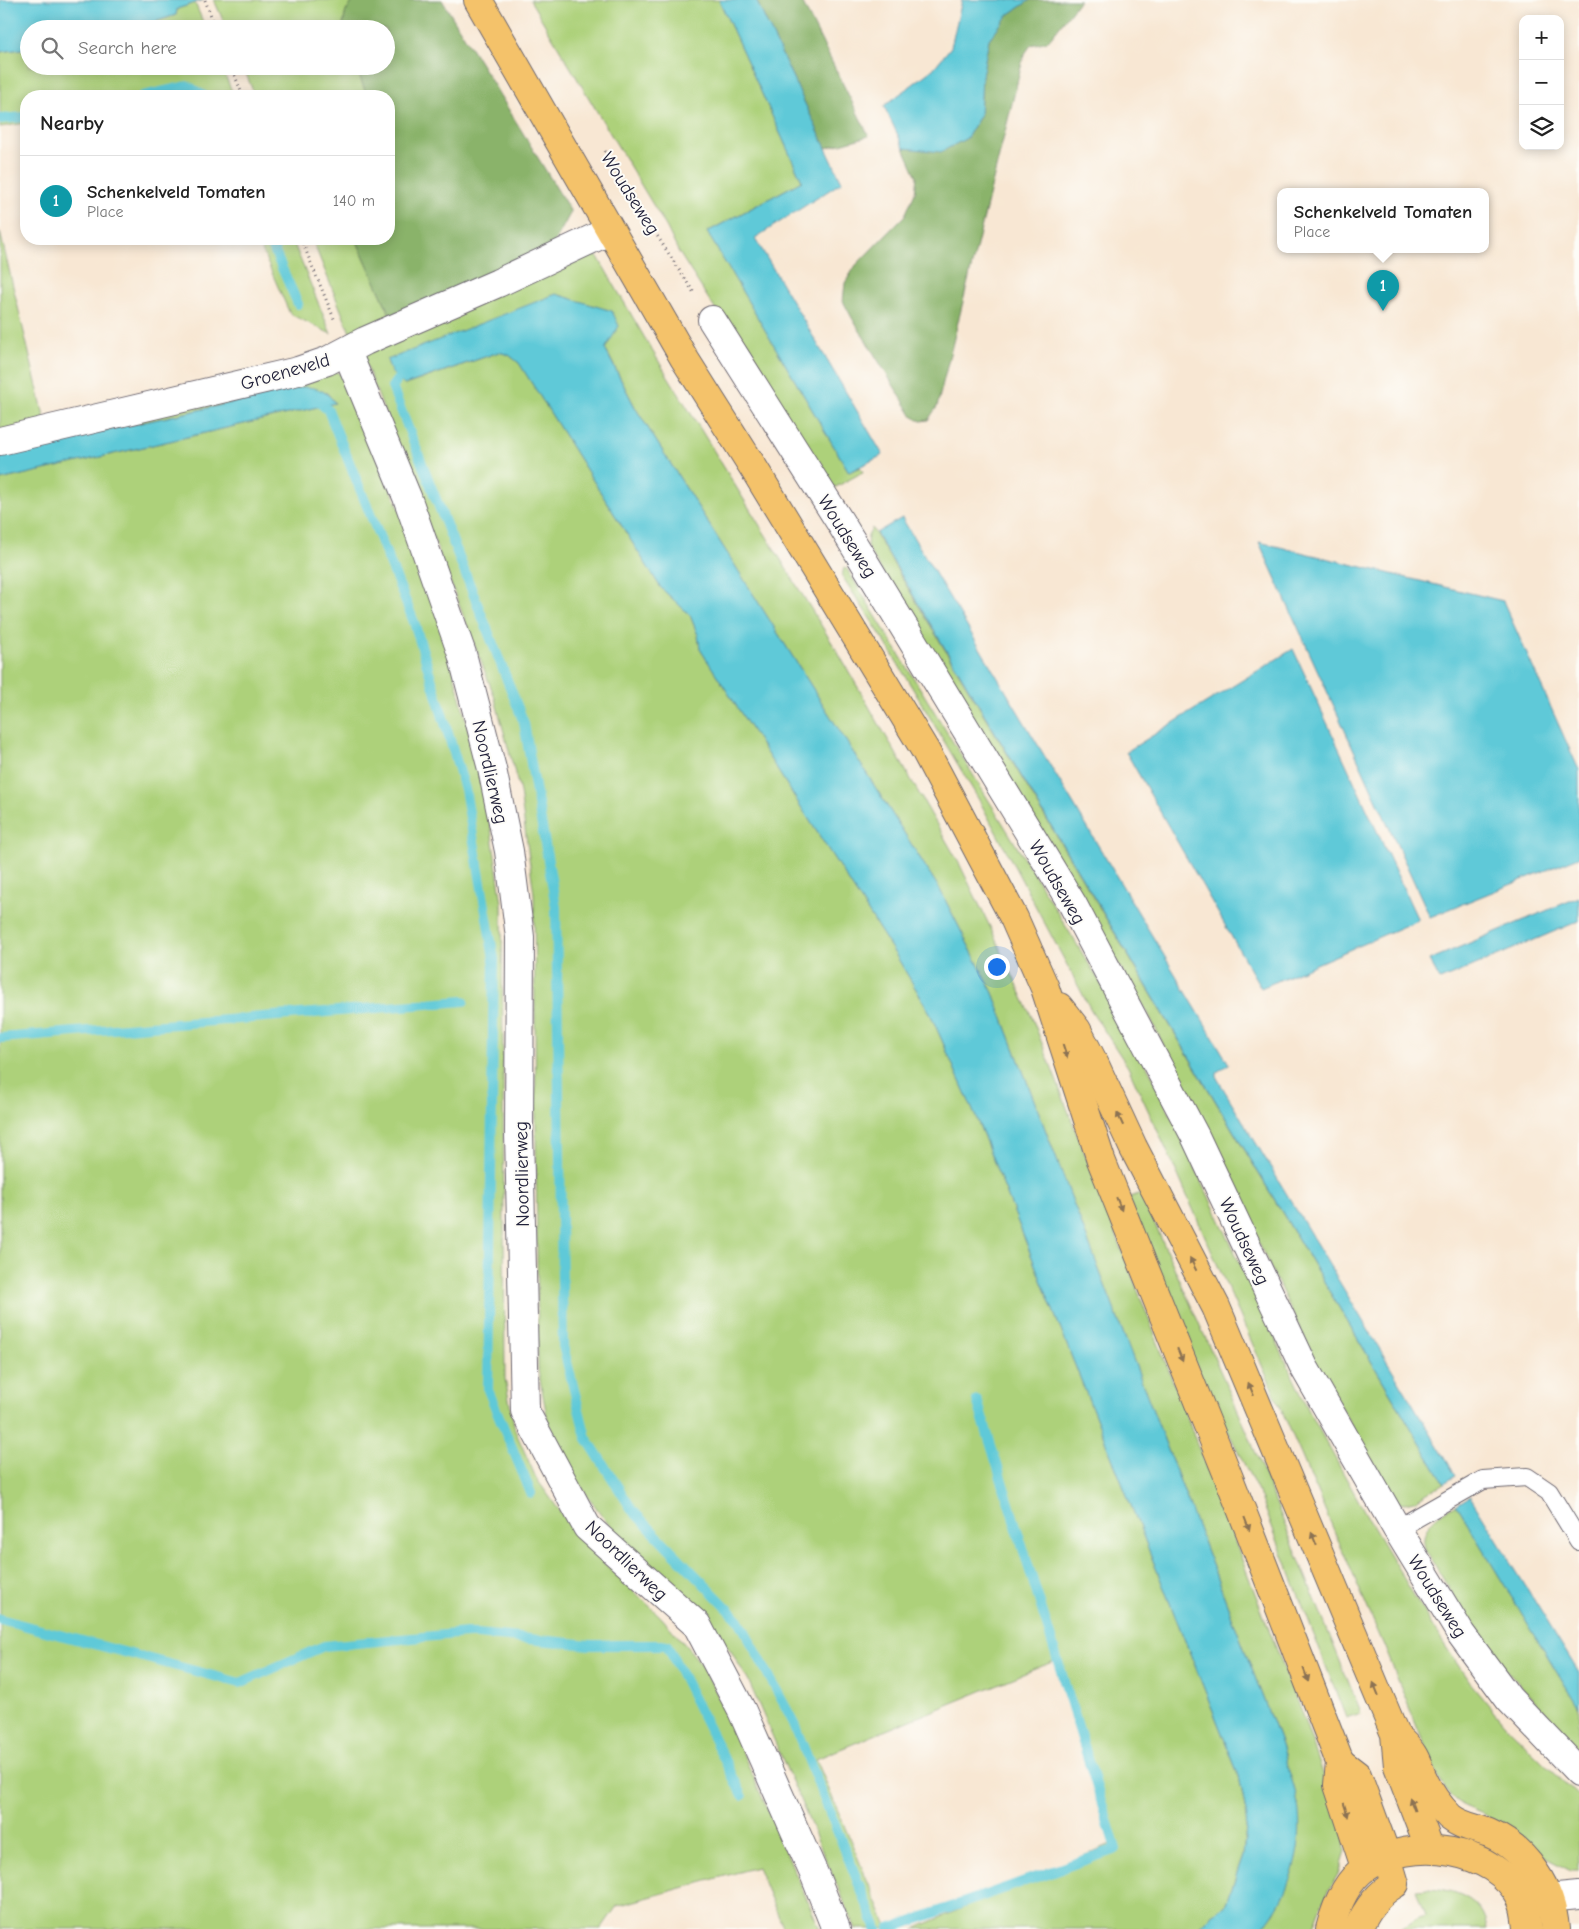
<!DOCTYPE html>
<meta charset="utf-8">
<style>
body{margin:0;font-family:"Comic Neue",sans-serif;background:#f2f2f2;color:#222}
.controls{position:absolute;right:15px;top:15px;display:grid;overflow:hidden;border-radius:10px;box-shadow:0 2px 12px #0003}
.controls button{width:45px;height:45px;display:grid;place-items:center;padding:0;border:0;border-bottom:1px solid #e0e0e0;background:#fff;color:#222;font:25px sans-serif}
.you{position:absolute;left:996px;top:966px;width:18px;height:18px;margin:-12px;border:4px solid #fff;border-radius:50%;background:#1a73e8;box-shadow:0 0 0 8px #1a73e833}
.badge{display:grid;place-items:center;width:32px;height:32px;border-radius:50%;background:#c8321e;color:#fff;font-size:16px;font-weight:700}
.pin{position:absolute;translate:-50% -41px;filter:drop-shadow(0 1px 2px #0008)}
.pin::after{content:'';position:absolute;top:26px;width:18px;height:15px;background:inherit;clip-path:polygon(0 0,100% 0,50% 100%)}
.popup{position:absolute;left:1277px;top:188px;width:212px;height:65px;box-sizing:border-box;display:grid;place-content:center;border-radius:10px;background:#fff;filter:drop-shadow(0 1px 4px #0005);font-size:16px;white-space:nowrap;color:#767676}
.popup b{font-size:19px;color:#222}
.popup::after{content:'';position:absolute;left:50%;top:100%;margin-left:-10px;border:10px solid transparent;border-top-color:#fff}
.list{margin:0;padding:0;list-style:none}
h2{display:flex;justify-content:space-between;align-items:center;height:65px;margin:0;padding:0 20px;font-size:21px}
h2 small{font-size:16px;font-weight:400;color:#767676}
.list li{display:grid;grid-template-columns:32px 1fr auto;gap:15px;align-items:center;box-sizing:border-box;height:90px;padding:0 20px;border-top:1px solid #e0e0e0}
.list b{display:block;font-size:19px;white-space:nowrap}
.list p{margin:0;font-size:16px;white-space:nowrap;color:#767676}
.list em{font-size:16px;font-style:normal;color:#767676}
.icon{flex:none;width:28px;height:28px;fill:none;stroke:currentColor;stroke-width:2;stroke-linecap:round;stroke-linejoin:round}
.map{position:relative;flex:none;width:1579px;height:1929px;overflow:hidden}
.search{position:absolute;background:#fff;box-shadow:0 2px 12px #0003;left:20px;top:20px;width:375px;height:55px;display:flex;align-items:center;gap:12px;box-sizing:border-box;padding:0 18px;border-radius:28px;color:#767676;font-size:19px}
.panel{position:absolute;background:#fff;box-shadow:0 2px 12px #0003;left:20px;top:90px;width:375px;height:155px;border-radius:20px}
.map>svg:first-child{display:block}
.green{fill:#add17a;stroke:#687a5a}
.forest{fill:#8ab36a;stroke:#566a52}
.water{fill:#5fc9d8;stroke:#40768a}
.lines{fill:none;stroke-linecap:round;stroke-linejoin:round}
.stream{stroke:#5fc9d8;stroke-width:10}
.lane-casing{stroke:#6d6770;stroke-width:20}
.street-casing{stroke:#6d6770;stroke-width:30}
.primary-casing{stroke:#6d6770;stroke-width:30}
.path{stroke:#6d6770;stroke-width:3;stroke-dasharray:1 4;stroke-linecap:butt}
.lane{stroke:#fff;stroke-width:18}
.street{stroke:#fff;stroke-width:28}
.primary{stroke:#f4c26a;stroke-width:28}
.oneway{fill:#8b7252}
.labels{text-anchor:middle;stroke-width:4;stroke-linejoin:round;paint-order:stroke}
.street-label{font-size:19px;fill:#22223b;stroke:#fdfcf7}
</style>
<div class="map">
<svg width="1579" height="1929" viewBox="0 0 1579 1929">
<rect width="100%" height="100%" fill="#fdfcf7"/>
<filter id="ink" filterUnits="userSpaceOnUse"><feTurbulence type="fractalNoise" baseFrequency=".02" numOctaves="2"/><feDisplacementMap in="SourceGraphic" scale="10" xChannelSelector="R" yChannelSelector="G"/><feConvolveMatrix kernelMatrix="1 2 1 2 8 2 1 2 1" color-interpolation-filters="sRGB"/></filter>
<filter id="wash" filterUnits="userSpaceOnUse"><feTurbulence type="fractalNoise" baseFrequency=".0096" numOctaves="4" result="noise"/><feDisplacementMap in="SourceGraphic" scale="20" xChannelSelector="R" yChannelSelector="G"/><feGaussianBlur stdDeviation="1.12" result="paint"/><feColorMatrix in="noise" values="0 0 0 0 0 0 0 0 0 0 0 0 0 0 0 0 0 1.4 0 .05"/><feComposite in="paint" operator="in"/></filter>
<g filter="url(#wash)">
<rect width="100%" height="100%" fill="#f8e7d3"/>
<!-- green -->
<g class="green">
<path d="M214,0H354L346,11L342,29H227Z"/>
<path d="M530,0H719L802,181L707,232L849,472L860,467L863,472L836,487L827,485L678,251L667,228Z"/>
<path d="M195,3L206,29H133L176,15L177,9Z"/>
<path d="M29,48V66H221L234,96H26V123L0,127V52Z"/>
<path d="M243,66H356L367,96H255Z"/>
<path d="M0,232L45,420L0,431Z"/>
<path d="M257,239H292L331,334L290,314Z"/>
<path d="M312,239H356L393,321L351,335Z"/>
<path d="M589,253L598,257L650,347L837,651L959,863L992,931L1031,1015L1306,1725L1344,1833L1345,1852L1338,1874L1325,1897L1313,1929H1261L1275,1911L1298,1804L1281,1745L993,993L939,888L636,409L605,348L610,340L612,311L605,309L387,360L391,372L405,385L499,352L509,355L519,363L661,588L690,615L698,635L700,649L897,957L929,1011L978,1122L1239,1776L1247,1818L1243,1856L1227,1903L1196,1929H914L1111,1844L1057,1660L816,1759L888,1929H856L749,1682L731,1651L694,1607L614,1532L568,1469L548,1421L538,1370L534,894L520,792L494,695L361,351Z"/>
<path d="M331,369L345,377L432,588L487,802L502,903L505,1379L515,1430L536,1478L581,1541L661,1617L699,1661L716,1692L820,1929H784L757,1867L617,1906L601,1929H0V480L335,403L327,393L303,387L52,442Z"/>
<path d="M872,528L1444,1483L1414,1501L1399,1504L1327,1385L1148,1013L867,547L868,535Z"/>
<path d="M844,567L847,569L1103,987L1152,1075L1309,1411L1372,1525L1434,1629L1468,1680L1508,1728L1579,1797V1871H1571L1540,1855L1512,1832L1483,1814L1462,1805L1451,1797L1442,1784L1430,1759L1385,1648L1279,1404L1173,1164L1128,1067L1091,1010L979,800L882,637L842,576Z"/>
<path d="M1141,1193L1246,1429L1361,1713L1346,1718L1261,1498L1182,1338L1128,1198Z"/>
<path d="M1456,1505L1579,1708V1750L1486,1647L1425,1550C1425,1546 1423,1541 1424,1538C1425,1522 1443,1510 1456,1505Z"/>
<path d="M1428,1888C1454,1889 1484,1899 1487,1929H1401L1418,1917L1425,1915L1416,1889Z"/>
</g>
<!-- forest -->
<g class="forest">
<path d="M354,0H442L571,212L553,245L393,321L356,239H389V96H367L356,66H386V29H342L346,11Z"/>
<path d="M756,0H801L869,136L826,148Z"/>
<path d="M1030,0H1080L1048,41L1031,45L1024,55L937,407L928,420L921,421L913,417L852,318L843,301L845,283L856,265L905,215L915,193L917,177L904,148L941,151L967,138L980,116L982,76L989,39L1008,15Z"/>
</g>
<!-- water -->
<g class="water">
<path d="M0,0H204L177,9L176,15L133,29H29V48L0,52Z"/>
<path d="M719,0H756L842,182L755,238L883,455L849,472L707,232L802,181Z"/>
<path d="M962,0H1030L1008,15L989,39L982,76L980,116L967,138L941,152L904,148L884,106L933,69L951,47Z"/>
<path d="M556,294L612,311L619,326L605,349L636,409L939,888L993,993L1281,1745C1286,1765 1295,1785 1298,1804C1305,1848 1290,1896 1261,1929H1196L1227,1903L1243,1856L1247,1818L1239,1776L978,1122L929,1011L897,957L700,649L698,635L690,615L661,588L519,363L509,355L499,352L404,385L391,372L387,360Z"/>
<path d="M303,387C317,387 327,391 335,403L0,480V454Z"/>
<path d="M902,518L1229,1064L1217,1072V1078L1456,1476L1444,1483L876,533Z"/>
<path d="M1259,542L1503,601L1579,770V857L1430,917Z"/>
<path d="M1293,649L1418,920L1261,988L1126,752Z"/>
<path d="M1579,897V921L1440,980L1429,960Z"/>
<path d="M1470,1496L1579,1673V1708L1456,1505Z"/>
</g>
<g class="lines">
<!-- stream -->
<g class="stream">
<path d="M143,96L188,86L204,96"/>
<path d="M0,119L26,117"/>
<path d="M269,239L298,304"/>
<path d="M407,371L402,373L392,387L524,723L556,907L563,1346L586,1437L633,1511L739,1620L792,1719L877,1929"/>
<path d="M314,398L328,410L414,622L465,789L494,959L488,1390L531,1493"/>
<path d="M0,1038L464,1001"/>
<path d="M0,1619L240,1683L324,1646L467,1633L590,1645H667L742,1795"/>
<path d="M889,1929L1116,1849L977,1400"/>
</g>
</g>
</g>
<g filter="url(#ink)">
<g class="lines">
<!-- lane casing -->
<g class="lane-casing">
<path id="lane" d="M1397,1529L1483,1480L1527,1477L1549,1492L1579,1541"/>
</g>
<!-- street casing -->
<g class="street-casing">
<g id="street">
<path d="M712,320L840,522L1073,905L1195,1136L1304,1367L1397,1529L1461,1634L1509,1699L1579,1772"/>
<path d="M347,352L407,497L462,654L492,769L509,851L520,937L519,1132L525,1411L587,1527L697,1625L742,1711L815,1876L836,1929"/>
<path d="M0,441L298,371L327,361L365,341L498,283L609,231"/>
<path d="M1547,1898L1579,1895"/>
</g>
</g>
<!-- primary casing -->
<g class="primary-casing">
<g id="primary">
<path d="M478,0L684,358L753,467L925,750L1014,918L1045,988L1101,1160L1229,1478L1340,1762L1338,1785L1365,1867"/>
<path d="M1059,1007L1077,1030L1095,1065L1133,1147L1216,1307L1395,1734L1398,1766L1430,1849"/>
<path d="M1401,1741C1405,1745 1410,1750 1413,1755C1417,1761 1419,1769 1422,1776C1429,1792 1438,1805 1450,1817C1461,1826 1476,1828 1489,1833C1526,1849 1552,1889 1555,1929"/>
<path d="M1340,1762L1357,1775L1387,1857L1395,1884C1377,1894 1366,1910 1358,1929"/>
<path d="M1330,1929C1336,1906 1346,1881 1366,1867C1411,1836 1496,1847 1521,1899C1526,1909 1526,1919 1527,1929"/>
</g>
</g>
<!-- path -->
<g class="path">
<path d="M205,0L216,29"/>
<path d="M231,66L243,96"/>
<path d="M605,151L640,209L694,293"/>
<path d="M301,239L335,321"/>
</g>
<!-- lane -->
<use href="#lane" class="lane"/>
<!-- street -->
<use href="#street" class="street"/>
<!-- primary -->
<use href="#primary" class="primary"/>
</g>
<!-- one-way arrows -->
<defs><path id="oneway-solid" d="M-6-.8H1V-3.2L6.5 0L1 3.2V.8H-6Z" transform="scale(1.25)"/></defs>
<g class="oneway">
<use href="#oneway-solid" transform="translate(1065 1051) rotate(72)"/>
<use href="#oneway-solid" transform="translate(1120 1119) rotate(-115)"/>
<use href="#oneway-solid" transform="translate(1119 1204) rotate(68)"/>
<use href="#oneway-solid" transform="translate(1193 1264) rotate(-117)"/>
<use href="#oneway-solid" transform="translate(1180 1355) rotate(68)"/>
<use href="#oneway-solid" transform="translate(1251 1389) rotate(-113)"/>
<use href="#oneway-solid" transform="translate(1247 1524) rotate(69)"/>
<use href="#oneway-solid" transform="translate(1314 1539) rotate(-112)"/>
<use href="#oneway-solid" transform="translate(1306 1675) rotate(69)"/>
<use href="#oneway-solid" transform="translate(1376 1689) rotate(-112)"/>
<use href="#oneway-solid" transform="translate(1412 1804) rotate(-110)"/>
<use href="#oneway-solid" transform="translate(1346 1810) rotate(72)"/>
</g>
</g>
<g class="labels">
<!-- street labels -->
<g class="street-label">
<text transform="translate(631 193) rotate(58)" y="7">Woudseweg</text>
<text transform="translate(285 371) rotate(-16)" y="7">Groeneveld</text>
<text transform="translate(848 536) rotate(58)" y="7">Woudseweg</text>
<text transform="translate(491 772) rotate(77)" y="7">Noordlierweg</text>
<text transform="translate(1058 882) rotate(60)" y="7">Woudseweg</text>
<text transform="translate(521 1174) rotate(-91)" y="7">Noordlierweg</text>
<text transform="translate(1245 1241) rotate(65)" y="7">Woudseweg</text>
<text transform="translate(627 1560) rotate(44)" y="7">Noordlierweg</text>
<text transform="translate(1438 1596) rotate(58)" y="7">Woudseweg</text>
</g>
</g>
</svg>
<div class="controls">
<button>+</button>
<button>−</button>
<button><svg class="icon" aria-label="layers" viewBox="0 0 24 24"><path d="M12 4l9 5-9 5-9-5zM3 14l9 5 9-5"/></svg></button>
</div>
<div class="you"></div>
<div class="pin badge" style="left:1383px;top:311px;background:#0f9aa8">1</div>
<div class="popup"><b>Schenkelveld Tomaten</b>Place</div>
<div class="search"><svg class="icon" aria-label="search" viewBox="0 0 24 24"><circle cx="10" cy="10" r="6"/><path d="M15 15l6 6"/></svg>Search here</div>
<section class="panel">
<h2>Nearby<small></small></h2>
<ul class="list">
<li><span class="badge" style="background:#0f9aa8">1</span><div><b>Schenkelveld Tomaten</b><p>Place</p></div><em>140 m</em></li>
</ul>
</section>
</div>
